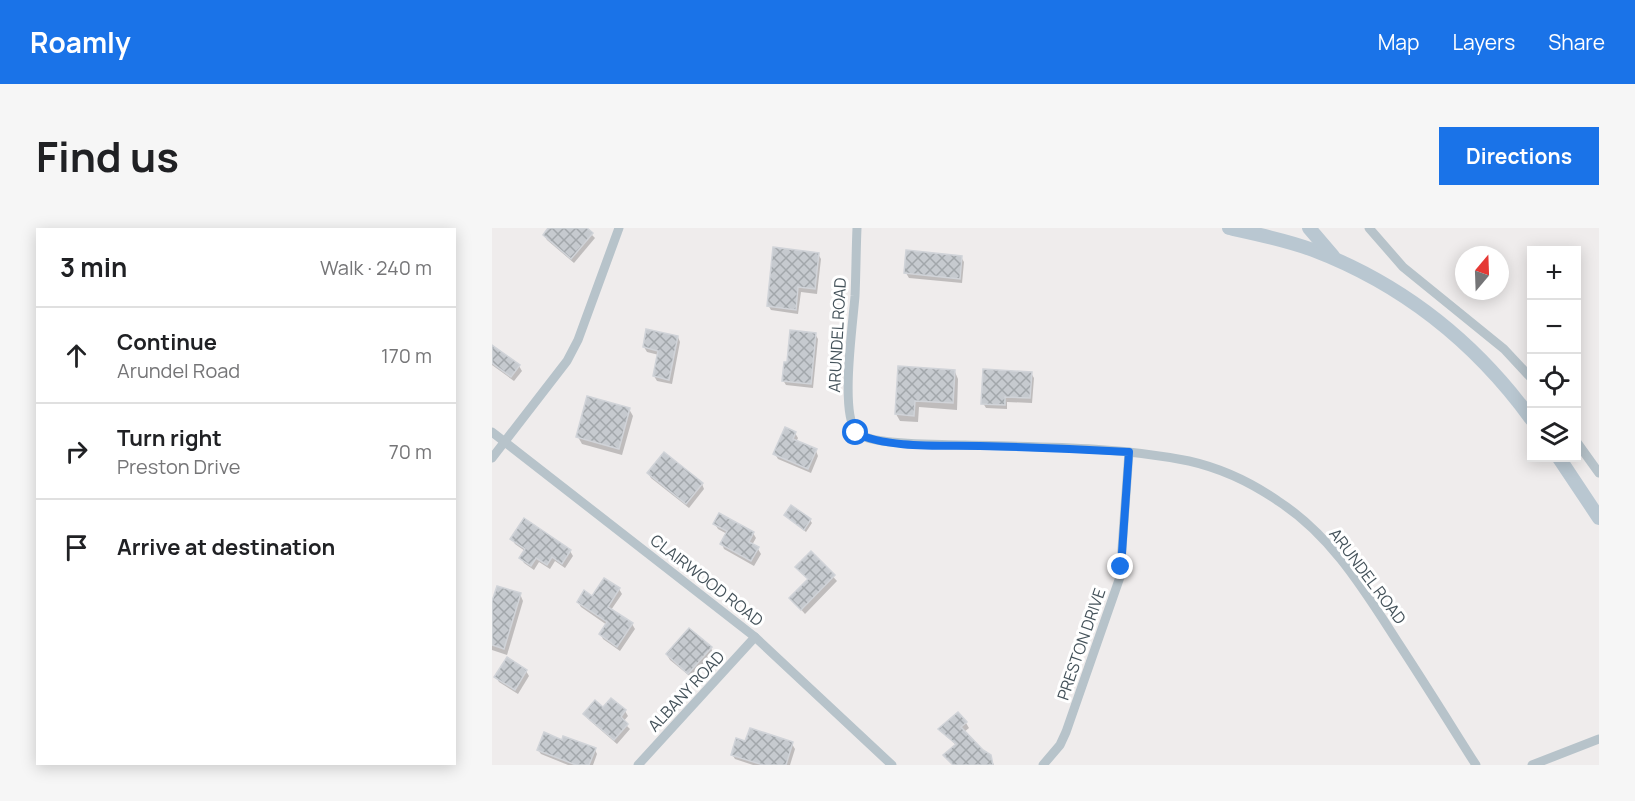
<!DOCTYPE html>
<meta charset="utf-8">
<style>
body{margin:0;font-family:Manrope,sans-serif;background:#f6f6f6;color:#202124}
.controls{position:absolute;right:18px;top:18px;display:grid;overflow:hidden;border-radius:0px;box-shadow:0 3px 15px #0003}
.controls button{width:54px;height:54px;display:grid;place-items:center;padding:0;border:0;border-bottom:2px solid #e0e0e0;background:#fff;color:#202124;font:30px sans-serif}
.compass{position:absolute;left:963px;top:18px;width:54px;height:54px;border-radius:50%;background:#fff;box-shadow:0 3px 15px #0003;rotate:19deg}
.stop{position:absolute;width:18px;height:18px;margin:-14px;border:4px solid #1a73e8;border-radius:50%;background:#fff}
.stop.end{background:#1a73e8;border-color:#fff;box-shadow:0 2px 6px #0008}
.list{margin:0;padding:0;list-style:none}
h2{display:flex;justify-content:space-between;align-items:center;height:78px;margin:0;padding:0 24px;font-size:26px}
h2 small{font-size:20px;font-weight:400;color:#757577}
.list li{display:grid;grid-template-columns:39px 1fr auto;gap:18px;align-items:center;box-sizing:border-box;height:96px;padding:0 24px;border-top:2px solid #e0e0e0}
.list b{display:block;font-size:22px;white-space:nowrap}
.list p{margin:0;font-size:20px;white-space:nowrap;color:#757577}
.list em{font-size:20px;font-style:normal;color:#757577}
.icon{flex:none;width:33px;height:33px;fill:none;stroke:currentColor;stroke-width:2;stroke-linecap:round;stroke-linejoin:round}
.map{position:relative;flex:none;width:1107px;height:537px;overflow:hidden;border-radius:0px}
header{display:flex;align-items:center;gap:36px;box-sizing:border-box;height:84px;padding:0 30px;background:#1a73e8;color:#fff}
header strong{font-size:28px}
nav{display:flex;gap:33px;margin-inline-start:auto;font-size:21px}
.intro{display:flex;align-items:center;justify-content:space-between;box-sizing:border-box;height:144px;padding:0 36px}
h1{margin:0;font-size:42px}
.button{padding:15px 27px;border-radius:0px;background:#1a73e8;color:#fff;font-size:21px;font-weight:700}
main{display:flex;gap:36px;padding:0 36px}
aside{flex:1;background:#fff;border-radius:0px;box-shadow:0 3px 15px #0003}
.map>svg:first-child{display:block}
.shadow{fill:#0003}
.building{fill:url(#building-cross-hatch);stroke:#d0d3d8;stroke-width:1.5}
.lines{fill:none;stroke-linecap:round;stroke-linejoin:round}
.minor{stroke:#b7c3ca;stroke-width:9}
.secondary{stroke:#b9c7d1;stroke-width:14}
.route{stroke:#1a73e8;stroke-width:8}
.labels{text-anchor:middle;stroke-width:6;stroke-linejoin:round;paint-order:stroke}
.street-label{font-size:16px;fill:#44525a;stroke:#fff}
</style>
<header>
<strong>Roamly</strong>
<nav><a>Map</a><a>Layers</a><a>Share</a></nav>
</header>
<div class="intro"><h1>Find us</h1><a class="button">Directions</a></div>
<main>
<aside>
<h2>3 min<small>Walk · 240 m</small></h2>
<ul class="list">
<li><svg class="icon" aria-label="ahead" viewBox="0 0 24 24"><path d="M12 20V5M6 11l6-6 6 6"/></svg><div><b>Continue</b><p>Arundel Road</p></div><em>170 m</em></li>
<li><svg class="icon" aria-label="right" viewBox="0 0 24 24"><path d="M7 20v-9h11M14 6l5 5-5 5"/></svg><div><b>Turn right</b><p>Preston Drive</p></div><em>70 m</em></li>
<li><svg class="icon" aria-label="arrive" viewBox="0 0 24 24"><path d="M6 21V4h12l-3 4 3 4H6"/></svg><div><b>Arrive at destination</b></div></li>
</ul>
</aside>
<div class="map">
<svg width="1107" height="537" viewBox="0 0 1107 537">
<defs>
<pattern id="building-cross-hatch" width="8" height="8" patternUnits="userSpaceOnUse" patternTransform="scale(1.5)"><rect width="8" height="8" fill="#c6cacf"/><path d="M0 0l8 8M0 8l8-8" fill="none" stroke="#a2a7ab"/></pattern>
</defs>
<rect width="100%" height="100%" fill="#efecec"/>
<!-- shadow -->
<g class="shadow">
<path d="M58,0H93L103,10L82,35L55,12L52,7Z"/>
<path d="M326,26L329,31L325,66L309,64L306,86L279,82L276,77Z"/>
<path d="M469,29L472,34L470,55L417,50L414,45Z"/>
<path d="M323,106L326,111L321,160L294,157L291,152L296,136Z"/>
<path d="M186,109L188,114L180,156L165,153L162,148L167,127L155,124L152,119Z"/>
<path d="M0,119L27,138L30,143L22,153L0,137Z"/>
<path d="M463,144L466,151L465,182L427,179L426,194L408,193L404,186Z"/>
<path d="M539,145L542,150L540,175L515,174V181L494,180L491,175Z"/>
<path d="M137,181L141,188L130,227L90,216L86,209Z"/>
<path d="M303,205L306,210L304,214L324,223L326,228L319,245L286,231L283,226Z"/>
<path d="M156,245L210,256L212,261L197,280L159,250Z"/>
<path d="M293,287L318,292L320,295L314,304Z"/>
<path d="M223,296L261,305L264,310L260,317L266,321L269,326L262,338L232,321L230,316L235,306L226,301Z"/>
<path d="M20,311L78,323L81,328L73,340L63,333L58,341L47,334L42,342L32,335L29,330L33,323L23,316Z"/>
<path d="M319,325L345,353L313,386L299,370L317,352L305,339Z"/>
<path d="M127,361L130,366L119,382L140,396L143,401L128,423L111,411L109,406L115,397L89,379L86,374Z"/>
<path d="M28,366L31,373L15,427L0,422V374Z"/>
<path d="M219,420L221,425L200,450L178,432L175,427Z"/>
<path d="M34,443L37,448L26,466L7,454L4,449Z"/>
<path d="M119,472L133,483L136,488L131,494L138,501L125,516L96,491L93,486L111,481Z"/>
<path d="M474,495L477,500L472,504L490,523L498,528L502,537H461L456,532L453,527L464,517L448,502Z"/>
<path d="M71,514L103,522L105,526L101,537H76L49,526L46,522Z"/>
<path d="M254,515L300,516L303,521L298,537H261L243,531L240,526Z"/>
</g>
<!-- building -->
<g class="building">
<path d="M56,0H95L101,5L79,31L51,7Z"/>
<path d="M281,19L327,25L323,61L306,59L304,82L275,78Z"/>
<path d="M414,22L470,28L468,51L412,45Z"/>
<path d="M154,101L186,108L177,152L161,148L166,123L151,119Z"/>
<path d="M298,102L324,105L319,156L290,153L292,134H295Z"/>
<path d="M0,117L28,137L19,149L0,135Z"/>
<path d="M406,138L463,142L461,175L423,173L422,188L403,186Z"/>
<path d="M491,141L540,144L538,170L513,169V177L489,176Z"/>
<path d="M95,168L138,180L127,221L84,209Z"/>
<path d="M293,199L304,204L301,211L325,221L316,241L281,226Z"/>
<path d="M172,224L211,255L194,276L155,245Z"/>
<path d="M299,277L319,291L312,302L292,287Z"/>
<path d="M227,285L262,304L257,314L267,319L259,333L228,316L235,303L221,296Z"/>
<path d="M32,290L79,322L70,336L60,329L55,337L44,330L39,338L27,330L33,321L18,311Z"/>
<path d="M319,323L343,347L309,382L297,370L316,351L303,339Z"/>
<path d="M112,350L128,360L116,379L141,395L125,419L107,406L115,394L85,374L92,362L100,368Z"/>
<path d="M5,358L29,365L12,421L0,417V373Z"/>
<path d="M197,400L220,419L196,446L174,426Z"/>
<path d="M15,429L35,442L23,462L2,449Z"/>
<path d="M119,470L134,482L129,489L136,496L122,512L91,486L103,472L111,479Z"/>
<path d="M466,484L475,494L469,499L491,522L499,527L501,537H461L451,527L464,516L446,501Z"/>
<path d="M258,500L301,514L294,537H271L239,527L244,510L253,513Z"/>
<path d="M52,504L70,512L71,508L104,520L97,537H84L45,522Z"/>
</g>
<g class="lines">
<!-- minor -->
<g class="minor">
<path d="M365,0C364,23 364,46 363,68C361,95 348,185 364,203C370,210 382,212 391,213C418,217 446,216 473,217C548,219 624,218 697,233C728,240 760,255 786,273C839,307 872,362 905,413C932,454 958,496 984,537"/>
<path d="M877,0L911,39L1012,121L1040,151"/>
<path d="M0,204L263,409L400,537"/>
<path d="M1084,213L1107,245"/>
<path d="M0,230L75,133L86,112L127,0"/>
<path d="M146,537L263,409"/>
<path d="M551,537L568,517L574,504L628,349L637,224"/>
<path d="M1040,537L1107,511"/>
</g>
<!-- secondary -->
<g class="secondary">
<path d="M737,0C765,6 794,12 821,22C910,56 984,115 1040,192"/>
<path d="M817,0L841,28"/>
<path d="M1067,230L1107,290"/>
</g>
</g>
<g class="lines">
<!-- route -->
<path class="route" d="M364,205C395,221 453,217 488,218C538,219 587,221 637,224L629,339"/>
</g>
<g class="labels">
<!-- street labels -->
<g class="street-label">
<text transform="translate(345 107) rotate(-87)" y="6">ARUNDEL ROAD</text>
<text transform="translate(876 348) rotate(53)" y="6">ARUNDEL ROAD</text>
<text transform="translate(215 352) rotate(38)" y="6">CLAIRWOOD ROAD</text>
<text transform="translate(589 416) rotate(-71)" y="6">PRESTON DRIVE</text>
<text transform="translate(194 463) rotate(-47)" y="6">ALBANY ROAD</text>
</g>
</g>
</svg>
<div class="controls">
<button>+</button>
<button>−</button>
<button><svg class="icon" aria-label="locate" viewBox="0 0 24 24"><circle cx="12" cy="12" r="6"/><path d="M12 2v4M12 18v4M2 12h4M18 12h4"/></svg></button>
<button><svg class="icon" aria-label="layers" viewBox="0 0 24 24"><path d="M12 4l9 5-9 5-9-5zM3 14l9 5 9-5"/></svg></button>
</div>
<svg class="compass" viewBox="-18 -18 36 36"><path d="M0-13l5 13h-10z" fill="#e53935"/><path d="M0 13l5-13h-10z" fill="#757577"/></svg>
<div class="stop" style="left:364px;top:205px"></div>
<div class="stop end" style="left:629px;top:339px"></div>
</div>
</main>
